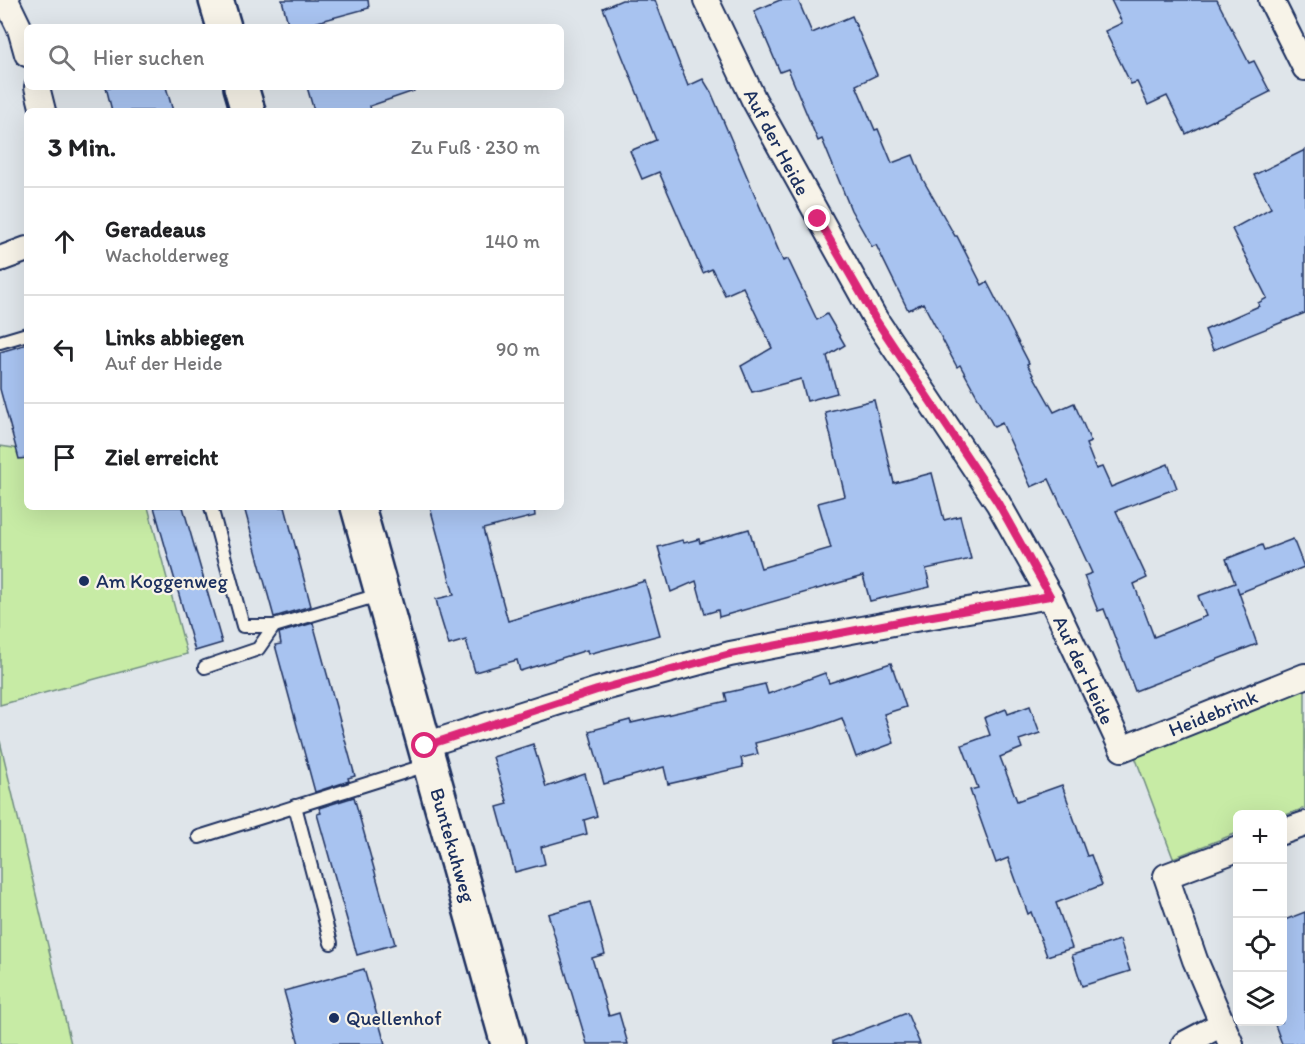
<!DOCTYPE html>
<html lang="de">
<meta charset="utf-8">
<style>
body{margin:0;font-family:Itim,sans-serif;background:#f2f2f2;color:#202124}
.controls{position:absolute;right:18px;bottom:18px;display:grid;overflow:hidden;border-radius:9px;box-shadow:0 6px 24px #0002}
.controls button{width:54px;height:54px;display:grid;place-items:center;padding:0;border:0;border-bottom:2px solid #e0e0e0;background:#fff;color:#202124;font:30px sans-serif}
.stop{position:absolute;width:18px;height:18px;margin:-14px;border:4px solid #db2777;border-radius:50%;background:#fff}
.stop.end{background:#db2777;border-color:#fff;box-shadow:0 2px 6px #0008}
.list{margin:0;padding:0;list-style:none}
h2{display:flex;justify-content:space-between;align-items:center;height:78px;margin:0;padding:0 24px;font-size:26px}
h2 small{font-size:20px;font-weight:400;color:#757577}
.list li{display:grid;grid-template-columns:39px 1fr auto;gap:18px;align-items:center;box-sizing:border-box;height:108px;padding:0 24px;border-top:2px solid #e0e0e0}
.list b{display:block;font-size:22px;white-space:nowrap}
.list p{margin:0;font-size:20px;white-space:nowrap;color:#757577}
.list em{font-size:20px;font-style:normal;color:#757577}
.icon{flex:none;width:33px;height:33px;fill:none;stroke:currentColor;stroke-width:2;stroke-linecap:round;stroke-linejoin:round}
.map{position:relative;flex:none;width:1305px;height:1044px;overflow:hidden}
.search{position:absolute;background:#fff;box-shadow:0 6px 24px #0002;left:24px;top:24px;width:540px;height:66px;display:flex;align-items:center;gap:15px;box-sizing:border-box;padding:0 21px;border-radius:9px;color:#757577;font-size:22px}
.panel{position:absolute;background:#fff;box-shadow:0 6px 24px #0002;left:24px;top:108px;width:540px;height:402px;border-radius:9px}
.map>svg:first-child{display:block}
.green{fill:#c7eba5;stroke:#718d82;stroke-width:1.5}
.building{fill:#a8c3f0;stroke:#1b2f5e;stroke-width:1.5}
.lines{fill:none;stroke-linecap:round;stroke-linejoin:round}
.lane-casing{stroke:#1b2f5e;stroke-width:16}
.street-casing{stroke:#1b2f5e;stroke-width:28}
.secondary-casing{stroke:#1b2f5e;stroke-width:38}
.lane{stroke:#f7f3e8;stroke-width:12}
.street{stroke:#f7f3e8;stroke-width:24}
.secondary{stroke:#f7f3e8;stroke-width:33}
.route{stroke:#db2777;stroke-width:8}
.poi-dot{fill:#1b2f5e;stroke:#f7f3e8;stroke-width:2}
.labels{text-anchor:middle;stroke-width:4.5;stroke-linejoin:round;paint-order:stroke}
.street-label{font-size:20px;fill:#1b2f5e;stroke:#f7f3e8}
.poi-label{font-size:20px;fill:#1b2f5e;stroke:#f7f3e8;text-anchor:start}
</style>
<div class="map">
<svg width="1305" height="1044" viewBox="0 0 1305 1044">
<rect width="100%" height="100%" fill="#dfe5ea"/>
<filter id="ink" filterUnits="userSpaceOnUse"><feTurbulence type="fractalNoise" baseFrequency=".0167" numOctaves="2"/><feDisplacementMap in="SourceGraphic" scale="12" xChannelSelector="R" yChannelSelector="G"/><feConvolveMatrix kernelMatrix="1 2 1 2 8 2 1 2 1" color-interpolation-filters="sRGB"/></filter>
<g filter="url(#ink)">
<!-- green -->
<g class="green">
<path d="M0,446L27,450V507H148L187,654L0,705Z"/>
<path d="M1305,689V808L1283,816L1282,814H1238L1237,833L1173,858L1134,754Z"/>
<path d="M0,741L71,1044H0Z"/>
</g>
<!-- building -->
<g class="building">
<path d="M282,0H368L369,8L299,27H289Z"/>
<path d="M622,0H655L688,86L703,79L711,92L783,261L788,259L817,320L827,314L845,345L827,356L837,393L807,401L801,379L752,392L741,366L772,348L743,287L725,295L712,269L703,273L659,172L642,179L630,151L656,140L603,8Z"/>
<path d="M780,0H798L812,33L852,16L877,75L856,85L875,130L878,129L892,163L913,155L922,178L955,236H957L982,285L987,282L1029,363L1027,364L1054,412L1074,403L1091,442L1086,444L1096,469L1102,467L1111,487L1168,464L1177,488L1116,511L1147,578L1134,584L1154,637L1206,616L1198,596L1235,583L1226,559L1262,545L1264,550L1293,539L1304,567L1239,593L1237,587L1257,644L1135,691L1104,609L1098,611L1084,576L1092,573L1049,479L1031,487L1002,423L994,427L960,365L957,367L923,303L908,310L876,245L872,247L851,210L822,139L818,141L788,69L780,72L754,11Z"/>
<path d="M1111,0H1217L1249,63L1254,61L1270,92L1186,134L1167,96L1148,105L1137,82L1131,84L1105,31L1122,23Z"/>
<path d="M106,87H166L173,111H112Z"/>
<path d="M307,87H414V91L370,106L371,111H314Z"/>
<path d="M1305,150V313L1213,350L1205,330L1259,306L1258,303L1267,298L1232,229L1271,208L1254,175Z"/>
<path d="M27,344V458L19,459L0,389V352Z"/>
<path d="M874,400L894,483L932,473L944,520L960,516L971,559L926,569L930,587L870,601L863,576L719,617L718,610L705,614L696,581L671,592L658,547L682,540L684,543L699,539L700,543L749,529L761,568L831,548L818,503L845,496L825,412Z"/>
<path d="M154,507H183L222,643L195,651Z"/>
<path d="M244,507H285L311,606L274,617Z"/>
<path d="M430,507H534L535,516L483,529L508,621L645,581L660,635L588,654L587,650L520,671L517,660L475,672L466,640L449,645L440,616L436,599L454,595Z"/>
<path d="M313,623L355,776L348,778L349,781L315,792L275,645L281,644L279,633Z"/>
<path d="M891,663L906,707L884,714L894,743L856,757L842,718L815,728L755,743L758,754L741,758L743,767L668,784L664,767L604,784L589,731L630,720L631,723L727,701L725,693L765,684L768,694L825,673L829,683Z"/>
<path d="M1030,706L1040,733L1019,740L1022,748L1000,757L1017,801L1062,785L1087,856L1091,855L1102,885L1056,903L1072,948L1047,956L1031,912L1028,914L1008,858L996,863L970,790L978,788L962,745L990,735L984,718L1006,709L1008,714Z"/>
<path d="M533,744L546,787L585,774L597,816L584,820L587,834L541,847L545,864L515,872L497,807L508,804L493,757Z"/>
<path d="M354,797L395,944L357,955L317,814L321,813L319,808Z"/>
<path d="M590,902L605,954L592,958L609,1016L619,1013L628,1044H587L548,914Z"/>
<path d="M1305,912V1044H1282L1274,1022H1282V921Z"/>
<path d="M1120,940L1130,971L1082,986L1072,955Z"/>
<path d="M364,969L385,1044H299L284,991Z"/>
<path d="M907,1013L920,1044H833V1041Z"/>
</g>
<g class="lines">
<!-- lane casing -->
<g class="lane-casing">
<g id="lane">
<path d="M0,342L27,334"/>
<path d="M211,507L243,626H274L382,594"/>
<path d="M205,667L258,649L274,626"/>
<path d="M295,806L331,943"/>
<path d="M199,837L430,764"/>
</g>
</g>
<!-- street casing -->
<g class="street-casing">
<g id="street">
<path d="M6,0L20,29L27,54"/>
<path d="M706,0L754,100L876,320L998,503L1050,596L1122,749L1305,676"/>
<path d="M1271,0L1305,68"/>
<path d="M37,87L43,111"/>
<path d="M0,259L27,249"/>
<path d="M425,745L597,690L730,654L909,620L1050,596"/>
<path d="M1282,832L1305,824"/>
<path d="M1184,1044L1222,1024"/>
<path d="M1231,1044L1195,960L1166,876L1238,849"/>
</g>
</g>
<!-- secondary casing -->
<g class="secondary-casing">
<g id="secondary">
<path d="M216,0L224,27"/>
<path d="M241,87L248,111"/>
<path d="M358,507L508,1044"/>
</g>
</g>
<!-- lane -->
<use href="#lane" class="lane"/>
<!-- street -->
<use href="#street" class="street"/>
<!-- secondary -->
<use href="#secondary" class="secondary"/>
</g>
</g>
<g class="lines" filter="url(#ink)">
<!-- route -->
<path class="route" d="M425,746L597,690L730,654L909,620L1050,596L998,503L876,320L818,219"/>
</g>
<!-- markers -->
<g class="poi-dot">
<circle cx="84" cy="581" r="6"/>
<circle cx="334" cy="1018" r="6"/>
</g>
<g class="labels">
<!-- street labels -->
<g class="street-label">
<text transform="translate(777 142) rotate(62)" y="7">Auf der Heide</text>
<text transform="translate(1084 670) rotate(65)" y="7">Auf der Heide</text>
<text transform="translate(1213 713) rotate(-22)" y="7">Heidebrink</text>
<text transform="translate(453 845) rotate(74)" y="7">Buntekuhweg</text>
</g>
<!-- poi labels -->
<g class="poi-label">
<text x="96" y="588">Am Koggenweg</text>
<text x="346" y="1025">Quellenhof</text>
</g>
</g>
</svg>
<div class="controls">
<button>+</button>
<button>−</button>
<button><svg class="icon" aria-label="locate" viewBox="0 0 24 24"><circle cx="12" cy="12" r="6"/><path d="M12 2v4M12 18v4M2 12h4M18 12h4"/></svg></button>
<button><svg class="icon" aria-label="layers" viewBox="0 0 24 24"><path d="M12 4l9 5-9 5-9-5zM3 14l9 5 9-5"/></svg></button>
</div>
<div class="stop" style="left:425px;top:746px"></div>
<div class="stop end" style="left:818px;top:219px"></div>
<div class="search"><svg class="icon" aria-label="search" viewBox="0 0 24 24"><circle cx="10" cy="10" r="6"/><path d="M15 15l6 6"/></svg>Hier suchen</div>
<section class="panel">
<h2>3 Min.<small>Zu Fuß · 230 m</small></h2>
<ul class="list">
<li><svg class="icon" aria-label="ahead" viewBox="0 0 24 24"><path d="M12 20V5M6 11l6-6 6 6"/></svg><div><b>Geradeaus</b><p>Wacholderweg</p></div><em>140 m</em></li>
<li><svg class="icon" aria-label="left" viewBox="0 0 24 24"><path d="M17 20v-9H6M10 6l-5 5 5 5"/></svg><div><b>Links abbiegen</b><p>Auf der Heide</p></div><em>90 m</em></li>
<li><svg class="icon" aria-label="arrive" viewBox="0 0 24 24"><path d="M6 21V4h12l-3 4 3 4H6"/></svg><div><b>Ziel erreicht</b></div></li>
</ul>
</section>
</div>
